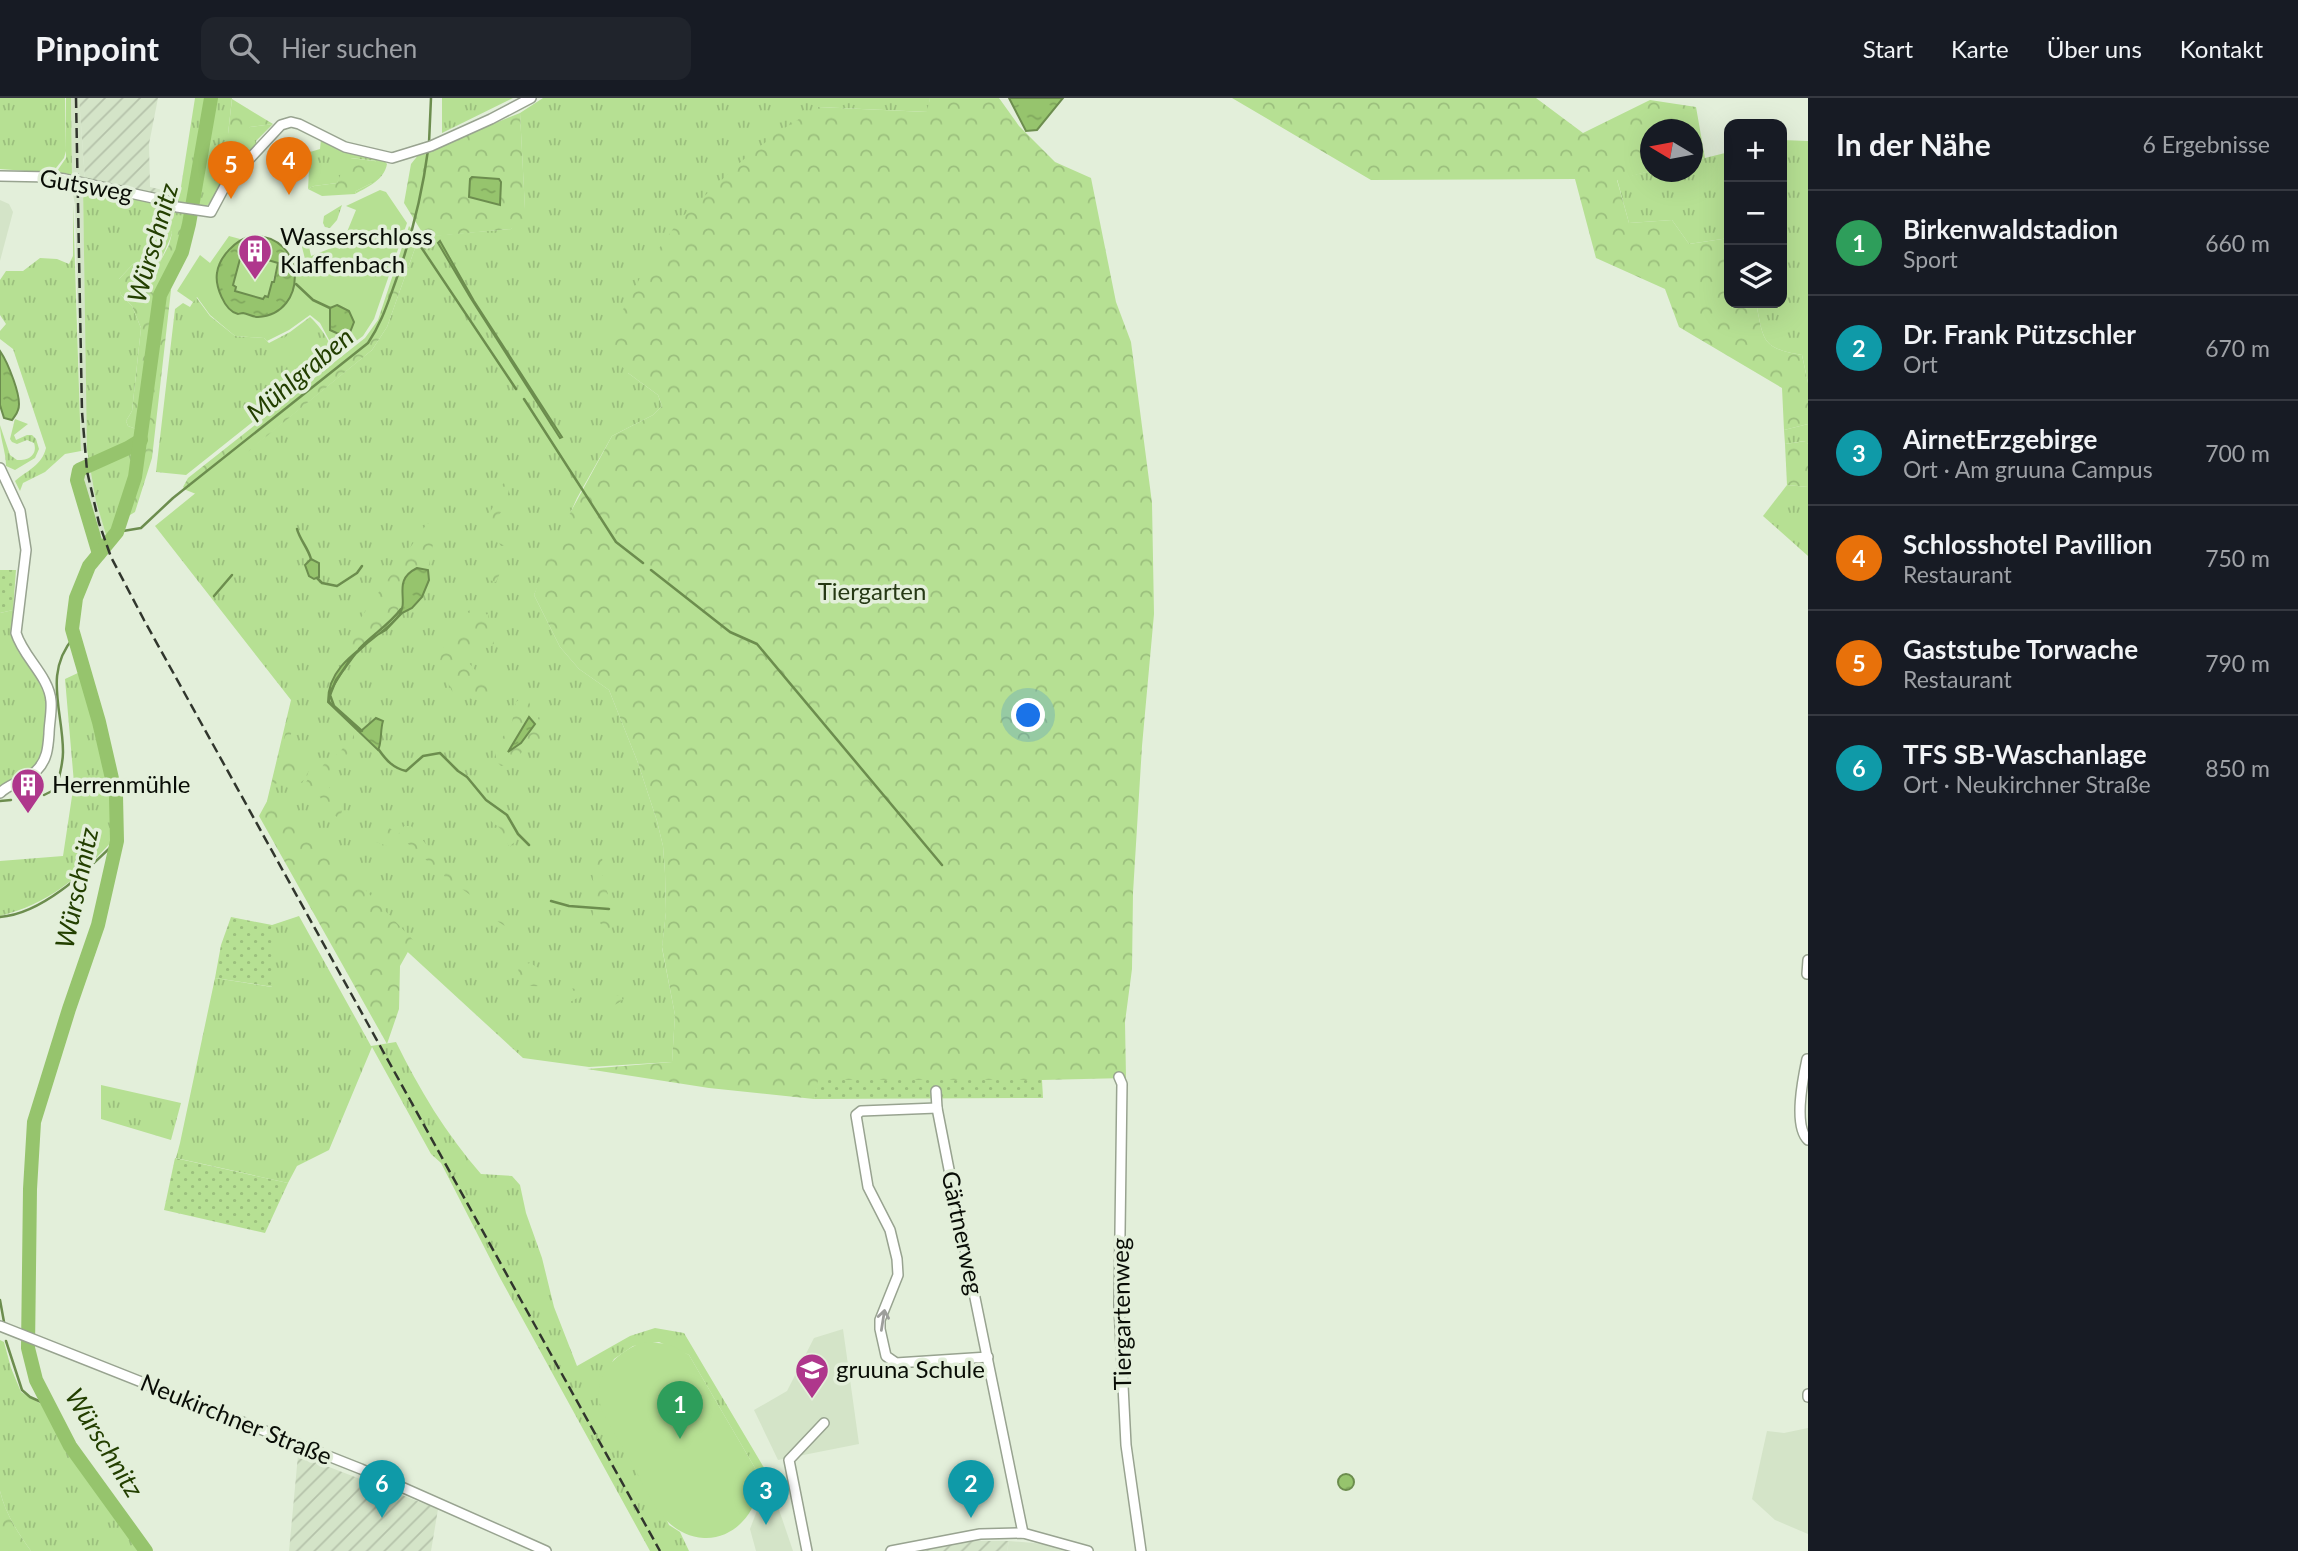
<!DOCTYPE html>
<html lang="de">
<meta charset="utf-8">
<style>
body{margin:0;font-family:Lato,sans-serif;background:#20242c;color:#f1f3f6}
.controls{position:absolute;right:21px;top:21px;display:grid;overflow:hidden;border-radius:14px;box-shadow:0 7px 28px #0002}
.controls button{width:63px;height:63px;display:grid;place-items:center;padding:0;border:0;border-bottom:2px solid #363941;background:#171b24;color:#f1f3f6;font:35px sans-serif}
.compass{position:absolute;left:1640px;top:21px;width:63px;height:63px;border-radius:50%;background:#171b24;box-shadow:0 7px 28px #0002;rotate:280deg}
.you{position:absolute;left:1029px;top:618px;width:24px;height:24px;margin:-18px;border:5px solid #fff;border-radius:50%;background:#1a73e8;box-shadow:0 0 0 10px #1a73e833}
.badge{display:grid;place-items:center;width:46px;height:46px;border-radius:50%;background:#db2777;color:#fff;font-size:23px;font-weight:700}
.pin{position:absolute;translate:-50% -58px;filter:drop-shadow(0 2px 4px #0008)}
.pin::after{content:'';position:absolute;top:37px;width:24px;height:21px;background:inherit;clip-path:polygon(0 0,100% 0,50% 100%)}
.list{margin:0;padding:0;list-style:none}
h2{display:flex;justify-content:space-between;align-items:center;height:91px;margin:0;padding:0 28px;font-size:30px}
h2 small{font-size:23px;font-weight:400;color:#9ea1a6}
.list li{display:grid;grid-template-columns:46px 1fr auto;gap:21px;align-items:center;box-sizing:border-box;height:105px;padding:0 28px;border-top:2px solid #363941}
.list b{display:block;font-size:26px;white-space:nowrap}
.list p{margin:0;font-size:23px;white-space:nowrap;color:#9ea1a6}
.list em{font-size:23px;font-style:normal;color:#9ea1a6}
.icon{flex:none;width:38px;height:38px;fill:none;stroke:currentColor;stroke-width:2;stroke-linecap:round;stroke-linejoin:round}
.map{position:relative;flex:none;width:1808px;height:1453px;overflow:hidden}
header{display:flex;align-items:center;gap:42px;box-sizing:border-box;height:98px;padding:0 35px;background:#171b24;border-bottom:2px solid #363941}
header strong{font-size:33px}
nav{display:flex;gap:38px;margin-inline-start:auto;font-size:24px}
.search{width:490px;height:63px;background:#20242c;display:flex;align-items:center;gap:18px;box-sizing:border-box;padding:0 24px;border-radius:14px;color:#9ea1a6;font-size:26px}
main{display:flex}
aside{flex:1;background:#171b24}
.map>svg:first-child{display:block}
.built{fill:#d4e4c8}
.industrial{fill:url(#industrial-furrows)}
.grass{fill:url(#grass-tufts)}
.forest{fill:url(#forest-crowns)}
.park{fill:#b6e093}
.garden{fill:url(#garden-dots)}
.water{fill:url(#water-ripples);stroke:#6c8d4e;stroke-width:2;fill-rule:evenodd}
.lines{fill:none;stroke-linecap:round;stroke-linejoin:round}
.stream{stroke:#6c8d4e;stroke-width:2.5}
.river{stroke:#96c46d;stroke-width:14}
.minor-casing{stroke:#98a390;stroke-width:12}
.minor{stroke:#fff;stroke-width:9}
.rail{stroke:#31362d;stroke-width:2.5;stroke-dasharray:10 5;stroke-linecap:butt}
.oneway{stroke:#9d9e9b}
.labels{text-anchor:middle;stroke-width:7;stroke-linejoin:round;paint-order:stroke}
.street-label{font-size:24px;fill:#090d06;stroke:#e3efda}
.poi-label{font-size:24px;fill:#090d06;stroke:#e3efda;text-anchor:start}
.park-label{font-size:24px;fill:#263915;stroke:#e3efda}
.water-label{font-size:26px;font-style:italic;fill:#233f00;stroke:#e3efda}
</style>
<header>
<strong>Pinpoint</strong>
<div class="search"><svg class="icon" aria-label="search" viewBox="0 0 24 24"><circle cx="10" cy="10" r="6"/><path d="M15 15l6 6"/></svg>Hier suchen</div>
<nav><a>Start</a><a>Karte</a><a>Über uns</a><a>Kontakt</a></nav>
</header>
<main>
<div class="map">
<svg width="1808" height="1453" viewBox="0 0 1808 1453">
<defs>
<pattern id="industrial-furrows" width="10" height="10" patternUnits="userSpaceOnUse" patternTransform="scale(1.75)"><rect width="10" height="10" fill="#d4e4c8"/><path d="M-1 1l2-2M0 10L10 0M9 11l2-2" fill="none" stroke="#b5c2aa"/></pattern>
<pattern id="grass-tufts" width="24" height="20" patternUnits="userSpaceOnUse" patternTransform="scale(1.75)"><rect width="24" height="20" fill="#b6e093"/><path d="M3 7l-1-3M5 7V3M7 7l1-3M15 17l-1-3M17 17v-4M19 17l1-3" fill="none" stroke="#9bbf7d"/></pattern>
<pattern id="forest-crowns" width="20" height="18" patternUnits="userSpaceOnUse" patternTransform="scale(1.75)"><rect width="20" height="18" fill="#b6e093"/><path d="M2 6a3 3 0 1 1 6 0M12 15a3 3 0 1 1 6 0" fill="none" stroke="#9bbf7d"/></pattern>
<pattern id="garden-dots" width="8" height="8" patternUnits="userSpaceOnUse" patternTransform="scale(1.75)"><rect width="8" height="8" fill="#b6e093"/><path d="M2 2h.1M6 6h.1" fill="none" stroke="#9bbf7d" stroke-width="1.8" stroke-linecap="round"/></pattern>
<pattern id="water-ripples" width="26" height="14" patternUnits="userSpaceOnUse" patternTransform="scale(1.75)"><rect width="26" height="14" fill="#96c46d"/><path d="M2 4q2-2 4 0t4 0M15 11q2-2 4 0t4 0" fill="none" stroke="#80a75d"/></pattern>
</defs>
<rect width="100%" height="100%" fill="#e3efda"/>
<!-- built -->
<g class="built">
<path d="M71,0H79L85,81L72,78Z"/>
<path d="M71,86L83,89L88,352L81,353L75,107Z"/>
<path d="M0,102L9,106L13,114L0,163Z"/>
<path d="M91,373L105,435L100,437L89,405L83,374Z"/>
<path d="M843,1231L859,1346L778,1362L754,1312L787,1293L814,1240Z"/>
<path d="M1808,1330V1436L1775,1422L1752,1401L1767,1333L1784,1335Z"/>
<path d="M772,1391L793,1453H756L750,1431L764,1394Z"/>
<path d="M1009,1443L1046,1446L1065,1453H1007Z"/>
</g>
<!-- industrial -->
<g class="industrial">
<path d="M79,0H158L149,46L150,89L167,93L164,97L159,99L85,81Z"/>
<path d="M298,1357L438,1411L431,1453H289Z"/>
<path d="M972,1443H1009L1007,1453H912Z"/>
</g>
<!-- grass -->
<g class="grass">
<path d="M0,0H65L66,53L64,60L52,75L0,71Z"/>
<path d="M66,0H71L72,78L58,75L57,73L66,60Z"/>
<path d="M195,0H232L228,36L250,29L273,26L256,43L257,47L206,109L178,106L175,102V95H180Z"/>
<path d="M442,0H513L442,35Z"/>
<path d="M543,0H930L928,14L818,9L628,275L658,297L662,308L653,317L612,338L577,400L534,497L560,549L579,571L609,592L638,665L657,723L663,748L665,775L666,814L662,850L675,917L672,964L589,969L523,960L386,834L267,703L291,602L155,428L372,252L387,229L419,139L511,131L525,112L520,15Z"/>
<path d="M321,41L383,61L387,66C384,82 369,88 355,96L356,93L372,85L376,63L351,60L337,85L314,88L308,91L310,54L320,51Z"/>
<path d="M1782,42L1808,43V285L1802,257C1761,250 1764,243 1756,205H1782Z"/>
<path d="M1729,54V140L1689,146L1672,122L1629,125L1617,81L1650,73L1692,74L1693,63Z"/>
<path d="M83,89L166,106L171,111L187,114L184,124H168L172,135L170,141L160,164L154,167L134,165L119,181L121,197L132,208L141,230L132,313L126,323L128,328L139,332C135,363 129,390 116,418C113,426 113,431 106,437L96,403L87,352Z"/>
<path d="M73,106L81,353L65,356L45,374L23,385L20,393L15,383C28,372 42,367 46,350L13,251L0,241V233L6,226L0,217V182L6,173H23L40,160L57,161L69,166L73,158Z"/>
<path d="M342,107L337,122L330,130L325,129L323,125L324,118Z"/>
<path d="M196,199L210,218L235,238L264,240L269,245L290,234L310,219C320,228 333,246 333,260L186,377L156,374L175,211L183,205L190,209Z"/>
<path d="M15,321L28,326L14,337L16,342L27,337H32L36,341L39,351L35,360L15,372L6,368C6,353 0,341 0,327L10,357L17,362C28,363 38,357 34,345L27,342L17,346L12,344L10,341Z"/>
<path d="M1808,326V346L1805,343L1785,346L1784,332Z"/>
<path d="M1787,387L1808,389V458L1763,418Z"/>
<path d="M13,512V536L15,547L42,583L49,601L47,641L41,662L29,674L5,685L0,690V515Z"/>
<path d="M80,574L110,690L112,743C80,779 48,806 0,818V763L63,758L74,685L65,581Z"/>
<path d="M299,818L371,948L396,944C419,991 446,1036 481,1076L512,1078L520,1087L526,1115L542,1160L554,1209L577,1268L630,1238L655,1230L684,1235L766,1373L757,1378L755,1370L689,1257L659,1244L633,1248L614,1261L602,1283L669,1427L680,1434L689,1453H650L499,1178L441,1065L431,1056L372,949L329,1052L297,1068L288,1085L176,1060L180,1045L215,880L272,889V827Z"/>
<path d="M101,987L181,1005L171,1042L101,1021Z"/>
<path d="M0,1242L4,1244L11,1270L21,1294L46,1309L78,1362L144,1453H31C18,1435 5,1415 0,1393Z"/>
</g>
<!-- forest -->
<g class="forest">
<path d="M930,0H999L1019,28L1055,64L1091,80L1116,204L1131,244L1152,405L1154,516L1142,648L1133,795L1132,871L1125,924L1126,980L1042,982H819L814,1001L709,990L587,971L672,964L675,917L662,849L666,814L665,775L663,748L657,723L638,665L609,592L579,571L560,549L534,497L551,450L612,338L653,317L662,308L658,297L628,275L604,247L647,167L681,120L743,62L780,33L818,9L927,14Z"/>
<path d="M1232,0H1536L1583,35L1650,2L1696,9L1705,60L1693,63L1692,32H1650V73L1617,82L1629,125L1672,122L1689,146L1729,140V205H1756C1764,243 1761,250 1802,257L1808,285V326L1784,332L1782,290L1679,229L1665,191L1596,160L1575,81L1371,82Z"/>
<path d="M232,1L273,26L250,29L235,42L228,36Z"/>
<path d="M520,15L525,111L528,120L511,131L425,139L404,105L411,66L419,56Z"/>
<path d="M350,60L382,64L383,74L372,85L356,93L355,96L322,98L308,91L314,88L337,85L347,61Z"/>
<path d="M167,124H184L177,150L158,196L152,221L139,332L128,328L126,323L132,313L141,230L132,208L121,197L118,186L119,181L134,165L154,167L160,164L169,147L172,135Z"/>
<path d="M409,128L419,139L387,229L372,252L196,396L186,392L183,389L188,380L365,240L378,222Z"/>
<path d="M167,190L171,192L152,360L135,414L125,420C140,368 147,317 154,265C158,241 156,211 167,190Z"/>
<path d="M1806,343L1808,346V389L1787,387L1785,346Z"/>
<path d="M504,385L509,386C510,395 506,402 499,407L503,412L497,419L501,420L499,428L501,436H504L509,441L508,447L501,448L493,436L490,414L495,406L499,390Z"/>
<path d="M434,421L436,430L429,467L426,470C393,468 405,500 396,518L347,561L348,549L355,528L426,427Z"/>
<path d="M499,455H505L508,458L496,484L489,482L488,479L492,472L491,467Z"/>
<path d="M475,510L481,518L488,516L490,534L494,546L488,550L483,549L481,543L476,541L469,555V565L482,580L498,582L504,594C493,599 488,591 472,601L453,595L448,585C424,575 456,513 475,510Z"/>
<path d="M521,600L528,601L532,612L542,626L540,631L543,633L549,632L551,635L546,643L524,651L513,666L501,668L497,664L494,649L511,629L516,604Z"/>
<path d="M294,613L295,616L288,651L292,657L310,671L302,685C294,681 280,684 271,687L291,615Z"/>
<path d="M352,632C360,646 343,660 336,673L332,676L322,672L323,667C334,659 348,651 347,636Z"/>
<path d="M314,672L334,695L343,710L341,716L337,719L333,716V713L325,708L320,699L304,690V687Z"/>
<path d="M272,694L414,843L400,868L399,911L387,946L259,718Z"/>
<path d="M492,719L501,721L511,734L514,733L518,740L510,749C505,744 505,738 501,732C498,727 493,726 490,722Z"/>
<path d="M386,728L399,736L404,728H411L440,763L433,768L406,744L395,754L390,753L387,748L376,744C376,737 380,731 386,728Z"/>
<path d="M594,750C605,758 602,761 602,772C602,777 606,790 608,796C595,809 606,810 613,824L610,834L605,833L599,823L593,818L594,807L589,799L595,793L597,787L593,782L591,753Z"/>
<path d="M451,772L475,792L473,799L444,778L446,773Z"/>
<path d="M499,815C508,818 513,825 515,834L509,836L505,828L494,821L493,816Z"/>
<path d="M530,865L542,872L543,879L548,885C535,891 524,889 518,876L519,868Z"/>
<path d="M587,889L596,892V896L592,900L581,898L570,904L568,899L571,890L580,892Z"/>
<path d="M620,897L623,902L608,911L598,913L599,901Z"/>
<path d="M0,1393C5,1415 18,1435 31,1453H0Z"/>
</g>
<!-- park -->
<g class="park">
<path d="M380,92L386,94L407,125L374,221L363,238L340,255L335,253L320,225L310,217L289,232L267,243L264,240L235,238L210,217L197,199L193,204L177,193L200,157L210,165L229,138L240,141L221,163L217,174C230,196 238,223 267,217L292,162L290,156L294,158L298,164H302L305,161L301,145L308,144L311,158L334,149L340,151L356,112L346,108Z"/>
<path d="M244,155L278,165L268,199L264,201L235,193L233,188L240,160Z"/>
<path d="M300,231H304L318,258L308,271L289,260L291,247L285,243V239Z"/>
<path d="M645,1244L669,1246L689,1257L755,1370C760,1389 757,1409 742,1424C733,1434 718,1441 704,1440C662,1437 649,1396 631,1363C622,1347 610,1330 602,1312C589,1280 617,1252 645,1244Z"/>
</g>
<!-- garden -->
<g class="garden">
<path d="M0,472H16L13,512L0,515Z"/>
<path d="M231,819L272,827L273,889L215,880L221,847Z"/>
<path d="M818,982H1042L1043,1000L814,1001Z"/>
<path d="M175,1060L288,1085L265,1135L164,1112Z"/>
</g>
<!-- water -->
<g class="water">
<path d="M1009,0H1063L1037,32L1026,33Z"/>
<path d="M472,79L499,81L501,84L500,107L469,99L470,81Z"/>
<path d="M252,138C307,136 309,216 258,219C252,219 249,216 243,215C241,215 239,216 238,216C224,213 215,187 217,175C219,159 236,141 252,138ZM244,155L278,165L274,184H272L268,199L265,198L263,201L235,193L236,189L233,187L240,161H242Z"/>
<path d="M440,143L474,203L562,339L560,340L470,199L438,145Z"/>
<path d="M337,207L349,213L354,224L347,242H343L341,237L330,232V210Z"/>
<path d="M0,253C7,263 23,300 18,312C17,316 14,319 12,322L4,320L0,307Z"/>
<path d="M311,461L319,465V479L314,481L309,478L305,467Z"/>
<path d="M417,470L428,472L429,482L422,499L412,510L402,515L386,532L374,539L350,561L331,592L329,603L333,608L361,633L376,620L383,623C380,632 382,645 378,652L328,604C327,561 377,545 399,517C410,502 391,483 417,470Z"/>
<path d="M529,619L535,626L521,645L508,654Z"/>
<circle cx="1346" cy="1384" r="8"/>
</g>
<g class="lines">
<!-- stream -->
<g class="stream">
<path d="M429,45L431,0"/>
<path d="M419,146L516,291"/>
<path d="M296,186L313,202L330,210"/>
<path d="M524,301L616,444L643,465"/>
<path d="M297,431C300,442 308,450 311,461"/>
<path d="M117,434L141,430L173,400L368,245C381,226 387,207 395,185C411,141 422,98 428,52"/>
<path d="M651,472L730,534L757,546L942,767"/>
<path d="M317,480L322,485L337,488L357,475L362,468"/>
<path d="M214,498L232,477"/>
<path d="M359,551C373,536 389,527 401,511"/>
<path d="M355,556L336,582L330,597L334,608L362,633"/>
<path d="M379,652C386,662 393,670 406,673L423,658L440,655L458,673L467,679L486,702L507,717L518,736L529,747"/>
<path d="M44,697L56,691C59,679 63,667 63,654C63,612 43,575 74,539"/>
<path d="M0,703L11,702"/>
<path d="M551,803L569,808L609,811"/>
<path d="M0,819C43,816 87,772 117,743"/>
<path d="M0,1202L4,1224"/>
<path d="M6,1243L22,1292L30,1299L50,1308"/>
</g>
<!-- river -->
<g class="river">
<path d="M99,456L77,382L79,372L128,350L141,342"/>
<path d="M146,1453L70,1348L36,1282L28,1250L30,1091L34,1024L69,911L98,827L117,743L116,698L99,624L72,531L76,500L89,468L117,434L135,379L160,197L182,154L189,126L211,0"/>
</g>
<!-- minor casing -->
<g class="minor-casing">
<g id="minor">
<path d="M0,78L51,79L65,81L167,103L177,109L211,114L226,86L281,27L291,24L299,26L345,49L392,60L431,48L491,21L531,0"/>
<path d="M0,370L20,413L26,452L16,535C23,559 49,578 51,603C52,614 49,626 49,636C48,650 47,662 37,672C27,683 11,684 0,695"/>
<path d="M1807,876L1808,862"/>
<path d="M1807,961C1803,980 1793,1028 1808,1042"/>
<path d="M1119,979L1122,986L1119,1208L1126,1347L1141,1453"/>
<path d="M936,993L937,1010L954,1097L1023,1435"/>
<path d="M937,1010L861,1013L856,1017L868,1089L890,1132L897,1161L898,1177L880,1222V1231L886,1258L896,1265L988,1259"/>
<path d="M0,1228L361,1371L546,1453"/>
<path d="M1808,1296V1299"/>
<path d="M807,1453L789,1362L824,1325"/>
<path d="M891,1453L980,1436L1023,1435L1088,1453"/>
</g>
</g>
<!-- minor -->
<use href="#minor" class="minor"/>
<!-- rail -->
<path class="rail" d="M76,0L82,314L87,373L99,425L111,459L144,522L660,1453"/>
</g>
<!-- one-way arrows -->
<defs><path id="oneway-shaft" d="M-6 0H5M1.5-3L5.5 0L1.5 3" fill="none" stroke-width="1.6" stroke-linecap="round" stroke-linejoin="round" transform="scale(1.75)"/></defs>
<use class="oneway" href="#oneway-shaft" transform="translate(883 1222) rotate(-81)"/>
<!-- icons -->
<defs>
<g id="building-pin" transform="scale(1.75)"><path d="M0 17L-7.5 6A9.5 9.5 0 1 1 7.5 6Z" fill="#af378c" stroke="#e3efda"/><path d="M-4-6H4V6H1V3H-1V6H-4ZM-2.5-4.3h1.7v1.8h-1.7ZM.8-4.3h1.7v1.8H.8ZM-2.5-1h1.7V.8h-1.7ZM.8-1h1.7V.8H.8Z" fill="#fff"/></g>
<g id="school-pin" transform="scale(1.75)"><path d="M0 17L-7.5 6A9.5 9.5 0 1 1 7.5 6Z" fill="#af378c" stroke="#e3efda"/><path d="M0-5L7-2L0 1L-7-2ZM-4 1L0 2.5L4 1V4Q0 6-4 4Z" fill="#fff"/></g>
</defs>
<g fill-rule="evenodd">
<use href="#building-pin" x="255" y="153"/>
<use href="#building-pin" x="28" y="687"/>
<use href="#school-pin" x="812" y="1272"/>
</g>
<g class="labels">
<!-- street labels -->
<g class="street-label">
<text transform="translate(86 88) rotate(10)" y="8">Gutsweg</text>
<text transform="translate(962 1135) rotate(78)" y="8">Gärtnerweg</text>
<text transform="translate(1122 1216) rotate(-91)" y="8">Tiergartenweg</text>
<text transform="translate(236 1322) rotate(22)" y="8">Neukirchner Straße</text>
</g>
<!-- poi labels -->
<g class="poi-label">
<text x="280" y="147">Wasserschloss<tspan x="280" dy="28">Klaffenbach</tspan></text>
<text x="52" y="695">Herrenmühle</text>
<text x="836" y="1280">gruuna Schule</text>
</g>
<!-- park labels -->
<g class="park-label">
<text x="872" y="502">Tiergarten</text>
</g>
<!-- water labels -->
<g class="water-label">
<text transform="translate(153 145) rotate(-74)" y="9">Würschnitz</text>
<text transform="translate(300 277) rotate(-40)" y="9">Mühlgraben</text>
<text transform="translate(77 790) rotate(-78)" y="9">Würschnitz</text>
<text transform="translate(104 1345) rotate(58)" y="9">Würschnitz</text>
</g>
</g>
</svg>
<div class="controls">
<button>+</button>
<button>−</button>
<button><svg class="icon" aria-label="layers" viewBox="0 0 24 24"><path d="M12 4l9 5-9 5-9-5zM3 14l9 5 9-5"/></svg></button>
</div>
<svg class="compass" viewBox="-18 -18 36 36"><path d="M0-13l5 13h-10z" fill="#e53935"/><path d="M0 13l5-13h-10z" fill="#9ea1a6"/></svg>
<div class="you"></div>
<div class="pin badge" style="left:680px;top:1341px;background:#2e9e5b">1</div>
<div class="pin badge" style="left:971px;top:1420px;background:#0f9aa8">2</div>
<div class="pin badge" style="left:766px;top:1427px;background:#0f9aa8">3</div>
<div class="pin badge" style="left:289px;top:97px;background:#e8710a">4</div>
<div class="pin badge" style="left:231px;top:101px;background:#e8710a">5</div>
<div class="pin badge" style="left:382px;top:1420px;background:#0f9aa8">6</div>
</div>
<aside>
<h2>In der Nähe<small>6 Ergebnisse</small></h2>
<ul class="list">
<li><span class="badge" style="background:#2e9e5b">1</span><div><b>Birkenwaldstadion</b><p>Sport</p></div><em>660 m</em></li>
<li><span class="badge" style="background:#0f9aa8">2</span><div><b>Dr. Frank Pützschler</b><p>Ort</p></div><em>670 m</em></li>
<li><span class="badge" style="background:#0f9aa8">3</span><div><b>AirnetErzgebirge</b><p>Ort · Am gruuna Campus</p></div><em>700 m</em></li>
<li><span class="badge" style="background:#e8710a">4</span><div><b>Schlosshotel Pavillion</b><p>Restaurant</p></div><em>750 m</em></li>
<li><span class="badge" style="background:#e8710a">5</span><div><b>Gaststube Torwache</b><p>Restaurant</p></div><em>790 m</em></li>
<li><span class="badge" style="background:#0f9aa8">6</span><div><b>TFS SB-Waschanlage</b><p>Ort · Neukirchner Straße</p></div><em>850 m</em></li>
</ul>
</aside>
</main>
